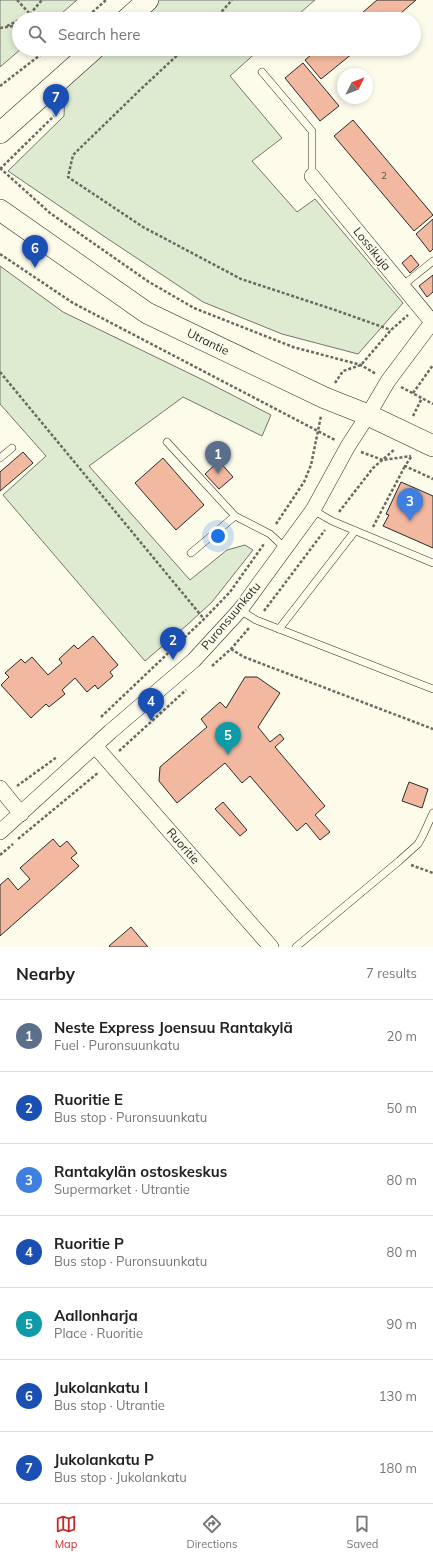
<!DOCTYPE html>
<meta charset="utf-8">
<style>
body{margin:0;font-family:Mulish,sans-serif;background:#f2f2f2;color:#202124}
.compass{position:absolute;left:337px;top:68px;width:36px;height:36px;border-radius:50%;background:#fff;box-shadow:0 2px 6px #0003;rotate:48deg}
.you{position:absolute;left:218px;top:536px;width:14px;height:14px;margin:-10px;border:3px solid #fff;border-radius:50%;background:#1a73e8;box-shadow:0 0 0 6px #1a73e833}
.badge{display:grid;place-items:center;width:26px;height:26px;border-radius:50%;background:#c62828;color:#fff;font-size:13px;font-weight:700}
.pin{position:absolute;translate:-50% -33px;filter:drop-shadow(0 1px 2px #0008)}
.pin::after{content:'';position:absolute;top:21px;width:14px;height:12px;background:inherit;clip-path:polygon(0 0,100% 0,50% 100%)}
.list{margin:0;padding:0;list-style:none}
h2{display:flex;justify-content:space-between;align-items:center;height:52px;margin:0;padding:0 16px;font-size:17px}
h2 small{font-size:13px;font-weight:400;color:#757577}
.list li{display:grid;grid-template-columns:26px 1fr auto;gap:12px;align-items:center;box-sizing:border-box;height:72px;padding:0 16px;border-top:1px solid #e0e0e0}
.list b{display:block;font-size:15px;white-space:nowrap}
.list p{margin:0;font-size:13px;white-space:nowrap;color:#757577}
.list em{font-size:13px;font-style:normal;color:#757577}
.icon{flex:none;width:22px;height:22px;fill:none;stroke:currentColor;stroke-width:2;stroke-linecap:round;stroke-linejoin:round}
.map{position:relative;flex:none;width:433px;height:947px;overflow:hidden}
.search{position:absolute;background:#fff;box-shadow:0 2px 6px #0003;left:12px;right:12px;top:12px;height:44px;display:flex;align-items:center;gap:10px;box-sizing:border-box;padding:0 14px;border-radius:22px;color:#757577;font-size:15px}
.sheet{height:556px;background:#fff}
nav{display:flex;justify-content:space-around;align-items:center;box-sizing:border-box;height:56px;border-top:1px solid #e0e0e0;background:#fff;font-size:11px;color:#757577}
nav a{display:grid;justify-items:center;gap:2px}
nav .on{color:#c62828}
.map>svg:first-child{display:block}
.green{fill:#deebd1;stroke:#74746e}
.building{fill:#f2b8a0;stroke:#2b2b2b}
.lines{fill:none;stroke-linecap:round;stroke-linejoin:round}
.lane-casing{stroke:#2b2b2b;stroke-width:8}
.street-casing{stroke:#2b2b2b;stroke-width:16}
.secondary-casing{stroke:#2b2b2b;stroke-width:22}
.path{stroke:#6a6964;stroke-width:2.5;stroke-dasharray:3 2;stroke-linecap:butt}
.lane{stroke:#fdfbea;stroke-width:7}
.street{stroke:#fdfbea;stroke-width:15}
.secondary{stroke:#fdfbea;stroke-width:21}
.labels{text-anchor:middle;stroke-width:3;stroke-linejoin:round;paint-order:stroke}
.number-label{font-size:10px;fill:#5d4e48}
.street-label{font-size:12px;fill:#2b2b2b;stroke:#fdfbea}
</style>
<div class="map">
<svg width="433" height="947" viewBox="0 0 433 947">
<rect width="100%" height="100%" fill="#fdfbea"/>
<!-- green -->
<g class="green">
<path d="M0,0H77L55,19H19V49H21L0,67Z"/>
<path d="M159,0H315L293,19H138Z"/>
<path d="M105,49H260L230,76L282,138L252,161L297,212L315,199L403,303L358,354L282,334L203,302L105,237L8,171L64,116L65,86Z"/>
<path d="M0,266L63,312L203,380L271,415L262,436L183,397L89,466L190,580L227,550L245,545L253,550L212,602L187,625L145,661L3,495L46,456L0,404Z"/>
</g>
<!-- building -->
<g class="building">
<path d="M377,0H416L394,19H355Z"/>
<path d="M318,49H358L321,79L305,60Z"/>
<path d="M303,63L339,106L320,121L285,78Z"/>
<path d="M353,120L433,215L414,231L334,136Z"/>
<path d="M433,219V249L430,252L416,234Z"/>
<path d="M411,255L419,265L410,273L402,263Z"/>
<path d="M433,275V292L427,297L419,286Z"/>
<path d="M23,452L33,463L0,491V472Z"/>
<path d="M163,458L204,505L176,530L135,483Z"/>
<path d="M219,461L233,477L219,489L205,474Z"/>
<path d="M401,482L433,496V548L383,526L389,515L386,514Z"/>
<path d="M93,636L118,665L110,672L113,676L98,689L95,685L87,692L75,678L62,690L65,694L49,707L46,704L31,718L1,685L9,677L5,673L21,659L25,663L32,657L48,675L62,663L59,659L74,645L78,649Z"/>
<path d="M245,677H257L280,693L258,727L270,742L280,734L284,739L275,747L325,806L315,815L330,832L320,840L306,823L297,831L250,776L242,783L225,763L177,803L159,781L160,767L207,727L201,719L220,702L226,708Z"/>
<path d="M409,782L428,789L422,808L402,801Z"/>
<path d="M223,802L247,830L240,836L215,809Z"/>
<path d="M53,839L60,847L67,841L77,853L71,858L79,866L0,936V885L8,878L18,890L30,879L20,868Z"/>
<path d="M131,927L148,947H110L109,946Z"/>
</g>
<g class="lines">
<!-- lane casing -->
<g class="lane-casing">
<g id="lane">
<path d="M262,72L312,131V176"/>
<path d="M402,286L433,261"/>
<path d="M167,442L235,516L270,534L285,548"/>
<path d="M0,458L12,448"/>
<path d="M313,510L332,521L433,563"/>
<path d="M191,553L235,516"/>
<path d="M240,610L256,620L433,689"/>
<path d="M279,629L355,531"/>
<path d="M296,947L399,861L418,844L423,835L433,813"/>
</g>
</g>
<!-- street casing -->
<g class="street-casing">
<g id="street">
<path d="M312,176L432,322"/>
<path d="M95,746L271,947"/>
<path d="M0,788L21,814"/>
<path d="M0,832L110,732L194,660L240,610L313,510L348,446L368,415L388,381L433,321"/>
</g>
</g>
<!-- secondary casing -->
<g class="secondary-casing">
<g id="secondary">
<path d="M127,19L148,0"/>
<path d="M0,133L94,49"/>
<path d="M0,210L147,313L325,398L368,415L433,446"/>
</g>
</g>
<!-- path -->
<g class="path">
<path d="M17,0L30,14L37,19"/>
<path d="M21,19L30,14L42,0"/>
<path d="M58,19L89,15"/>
<path d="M85,19L106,0"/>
<path d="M215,19L232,0"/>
<path d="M7,26L19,20"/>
<path d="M0,28L19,25"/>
<path d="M184,49L142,88L73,155L68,177L143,227L241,279L335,310L391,330"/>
<path d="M0,86L48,49"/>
<path d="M0,168L50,213L149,282L194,308L293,347L361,365L376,374"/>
<path d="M0,169L54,116"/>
<path d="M0,254L73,303L335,440"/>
<path d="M0,372L204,619"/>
<path d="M335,383L343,371L361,365L391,330L408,315"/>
<path d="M401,387L433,404"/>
<path d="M413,393L433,365"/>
<path d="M413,416L422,398"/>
<path d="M361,452L383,460L411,456"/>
<path d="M411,457L405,466L433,479"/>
<path d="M339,512L373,468L395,449"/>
<path d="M276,524L304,482L311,465L321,416"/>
<path d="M373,527L405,466"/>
<path d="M264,611L325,530"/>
<path d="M231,649L244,657L433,729"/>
<path d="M212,666L231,649L249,628"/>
<path d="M101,717L204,619L230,592L264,544"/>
<path d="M119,751L186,690"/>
<path d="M17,786L57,757"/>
<path d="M18,839L99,772"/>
<path d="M0,855L13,844"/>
<path d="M411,865L433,873"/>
</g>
<!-- lane -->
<use href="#lane" class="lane"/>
<!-- street -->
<use href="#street" class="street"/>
<!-- secondary -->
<use href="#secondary" class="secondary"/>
</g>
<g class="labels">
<!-- number labels -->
<g class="number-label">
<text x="384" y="179">2</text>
</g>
<!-- street labels -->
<g class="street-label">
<text transform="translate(372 249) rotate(51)" y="4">Lossikuja</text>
<text transform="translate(208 342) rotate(26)" y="4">Utrantie</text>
<text transform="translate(231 616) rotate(-50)" y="4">Puronsuunkatu</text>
<text transform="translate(183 846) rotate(49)" y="4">Ruoritie</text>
</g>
</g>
</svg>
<svg class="compass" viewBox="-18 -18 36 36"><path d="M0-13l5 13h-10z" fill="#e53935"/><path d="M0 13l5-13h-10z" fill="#757577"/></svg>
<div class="you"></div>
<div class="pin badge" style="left:218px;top:474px;background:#5c6f8a">1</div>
<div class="pin badge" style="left:173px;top:660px;background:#1a4fb4">2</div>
<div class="pin badge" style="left:410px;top:521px;background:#3f7fe0">3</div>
<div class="pin badge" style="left:151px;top:721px;background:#1a4fb4">4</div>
<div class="pin badge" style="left:228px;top:755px;background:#0f9aa8">5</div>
<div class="pin badge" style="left:35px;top:268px;background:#1a4fb4">6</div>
<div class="pin badge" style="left:56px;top:117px;background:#1a4fb4">7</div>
<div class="search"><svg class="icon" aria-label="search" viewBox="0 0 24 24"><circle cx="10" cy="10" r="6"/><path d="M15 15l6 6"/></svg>Search here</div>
</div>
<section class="sheet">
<h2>Nearby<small>7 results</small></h2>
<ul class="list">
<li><span class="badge" style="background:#5c6f8a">1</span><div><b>Neste Express Joensuu Rantakylä</b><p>Fuel · Puronsuunkatu</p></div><em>20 m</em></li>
<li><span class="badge" style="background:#1a4fb4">2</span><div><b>Ruoritie E</b><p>Bus stop · Puronsuunkatu</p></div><em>50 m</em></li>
<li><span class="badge" style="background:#3f7fe0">3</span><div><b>Rantakylän ostoskeskus</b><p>Supermarket · Utrantie</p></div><em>80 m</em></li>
<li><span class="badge" style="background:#1a4fb4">4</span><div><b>Ruoritie P</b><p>Bus stop · Puronsuunkatu</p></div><em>80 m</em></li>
<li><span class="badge" style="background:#0f9aa8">5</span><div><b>Aallonharja</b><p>Place · Ruoritie</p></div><em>90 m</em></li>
<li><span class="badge" style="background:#1a4fb4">6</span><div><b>Jukolankatu I</b><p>Bus stop · Utrantie</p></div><em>130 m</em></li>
<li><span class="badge" style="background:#1a4fb4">7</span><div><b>Jukolankatu P</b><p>Bus stop · Jukolankatu</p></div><em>180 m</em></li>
</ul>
</section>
<nav>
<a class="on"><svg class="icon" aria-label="map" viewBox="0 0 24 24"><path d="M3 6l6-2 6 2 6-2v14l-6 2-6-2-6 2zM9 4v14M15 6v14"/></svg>Map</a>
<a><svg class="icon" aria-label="directions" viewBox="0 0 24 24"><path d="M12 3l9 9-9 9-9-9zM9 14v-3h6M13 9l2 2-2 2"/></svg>Directions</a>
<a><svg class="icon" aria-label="saved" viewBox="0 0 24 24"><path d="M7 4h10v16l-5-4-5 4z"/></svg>Saved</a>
</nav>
